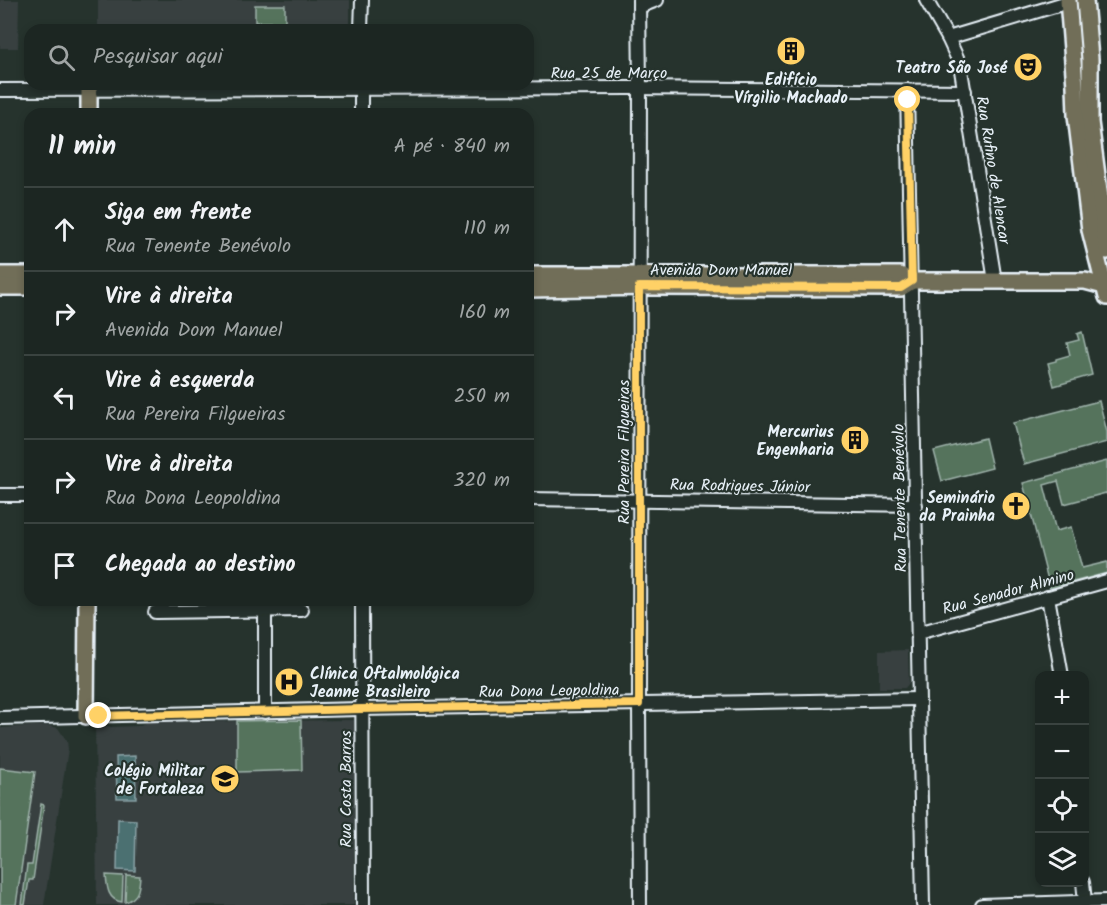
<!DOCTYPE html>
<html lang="pt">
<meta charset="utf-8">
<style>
body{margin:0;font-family:Kalam,sans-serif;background:#252e2a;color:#f1f3f6}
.controls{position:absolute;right:18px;bottom:18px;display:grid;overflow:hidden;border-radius:12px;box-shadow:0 3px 9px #0003}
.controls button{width:54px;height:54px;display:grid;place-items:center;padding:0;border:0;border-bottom:2px solid #3a4340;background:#1c2622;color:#f1f3f6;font:30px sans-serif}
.stop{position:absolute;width:18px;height:18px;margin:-14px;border:4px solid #ffd166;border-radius:50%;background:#fff}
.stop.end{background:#ffd166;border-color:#fff;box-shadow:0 2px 6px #0008}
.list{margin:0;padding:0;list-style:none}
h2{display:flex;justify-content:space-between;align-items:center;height:78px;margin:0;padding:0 24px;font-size:26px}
h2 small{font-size:20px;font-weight:400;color:#a0a5a5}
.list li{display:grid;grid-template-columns:39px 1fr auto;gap:18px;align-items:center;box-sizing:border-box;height:84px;padding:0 24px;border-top:2px solid #3a4340}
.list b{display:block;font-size:22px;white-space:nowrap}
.list p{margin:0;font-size:20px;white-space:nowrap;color:#a0a5a5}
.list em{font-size:20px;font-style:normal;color:#a0a5a5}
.icon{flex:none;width:33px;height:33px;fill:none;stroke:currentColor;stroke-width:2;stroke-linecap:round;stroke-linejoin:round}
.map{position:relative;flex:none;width:1107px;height:905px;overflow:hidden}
.search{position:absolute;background:#1c2622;box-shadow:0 3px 9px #0003;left:24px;top:24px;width:510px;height:66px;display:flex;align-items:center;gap:15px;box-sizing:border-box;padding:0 21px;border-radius:18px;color:#a0a5a5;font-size:22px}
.panel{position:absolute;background:#1c2622;box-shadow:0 3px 9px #0003;left:24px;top:108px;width:510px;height:498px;border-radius:18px}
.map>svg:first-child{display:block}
.built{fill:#374040}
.green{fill:#54735c;stroke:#9eb2aa;stroke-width:1.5}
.water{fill:#4b6f71;stroke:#8aa3a7;stroke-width:1.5}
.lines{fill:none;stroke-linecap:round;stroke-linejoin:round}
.minor-casing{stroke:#e8f1f8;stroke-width:16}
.major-casing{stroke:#e8f1f8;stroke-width:20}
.minor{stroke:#26332d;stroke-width:12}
.major{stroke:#716e59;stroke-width:15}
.route{stroke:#ffd166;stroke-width:8}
.labels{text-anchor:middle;stroke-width:4.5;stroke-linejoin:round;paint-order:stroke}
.poi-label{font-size:16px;font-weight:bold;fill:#e8f1f8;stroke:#26332d;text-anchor:end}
.street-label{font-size:16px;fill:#e8f1f8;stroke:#26332d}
</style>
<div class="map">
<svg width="1107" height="905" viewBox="0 0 1107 905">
<rect width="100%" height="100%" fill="#26332d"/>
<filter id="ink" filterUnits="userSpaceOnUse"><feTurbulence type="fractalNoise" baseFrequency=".0167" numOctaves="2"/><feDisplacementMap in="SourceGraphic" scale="12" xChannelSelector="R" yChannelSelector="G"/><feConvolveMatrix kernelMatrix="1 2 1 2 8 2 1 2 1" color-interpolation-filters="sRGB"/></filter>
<g filter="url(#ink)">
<!-- built -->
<g class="built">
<path d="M0,0H19L18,48H0Z"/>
<rect x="98" y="0" width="252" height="30"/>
<path d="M908,650L909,683L905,688H879V651Z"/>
<path d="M354,720V905H97L95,722L111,727L138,726L147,722Z"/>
<path d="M47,725L58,728L67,741L68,749L44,905H0V728Z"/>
</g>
<!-- green -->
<g class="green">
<rect x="255" y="5" width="30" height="17"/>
<path d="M1082,332L1092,375L1054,386L1048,363L1056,361V359L1070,355L1067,343L1079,340L1077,334Z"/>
<path d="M1099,401L1107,432V442L1024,464L1013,423Z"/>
<path d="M985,438L992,468L942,481L934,451Z"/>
<path d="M1107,461V495L1106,493L1064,504L1058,481L1044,485L1056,531L1071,527L1082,568L1107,562V573L1050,588L1023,483Z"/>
<path d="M301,720L302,770L237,772V721Z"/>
<path d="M0,768L35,772L16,905H0Z"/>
<path d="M41,804L44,805L33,880H29L25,905H22L27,865H32Z"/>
<path d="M106,875L123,876L122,902C108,900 107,888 106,875Z"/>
<path d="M126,875L140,876C139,888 139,898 125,902Z"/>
</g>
<!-- water -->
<g class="water">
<path d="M135,756L136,798H117L116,757Z"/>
<path d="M118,819L136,820L135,871L117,870Z"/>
</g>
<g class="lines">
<!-- minor casing -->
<g class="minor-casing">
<g id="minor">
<path d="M639,0L640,88L639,704L640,905"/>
<path d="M926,0L948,38L960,64L995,281"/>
<path d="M639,7L657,0"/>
<path d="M361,30L362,0"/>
<path d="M948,38L1068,2"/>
<path d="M361,84V114"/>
<path d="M0,90L629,88L965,91"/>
<path d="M907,90L923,905"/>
<path d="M0,495H30"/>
<path d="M528,499L916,505"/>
<path d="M1048,597L1062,676"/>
<path d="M265,600V712"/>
<path d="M362,600L363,905"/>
<path d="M155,612L302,610"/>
<path d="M918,633L1107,581"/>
<path d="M0,718L361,709L918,699"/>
<path d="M1083,882L1085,902"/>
<path d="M982,905L1107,901"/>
</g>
</g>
<!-- major casing -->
<g class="major-casing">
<g id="major">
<path d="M1068,0L1075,86L1076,115L1090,230L1107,297"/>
<path d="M1085,0L1090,59V122L1107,251"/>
<path d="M89,114V89"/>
<path d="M0,275H30"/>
<path d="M528,275H900L912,281H1085L1104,286"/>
<path d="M0,287H30"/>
<path d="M528,289L652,287L901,288L912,281"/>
<path d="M86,716L87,600"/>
</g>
</g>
<!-- minor -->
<use href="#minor" class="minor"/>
<!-- major -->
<use href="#major" class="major"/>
</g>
</g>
<g class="lines" filter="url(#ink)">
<!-- route -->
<path class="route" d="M99,716L361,709L639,704V287L901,288L912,281L908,100"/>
</g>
<!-- icons -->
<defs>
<g id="building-disc" transform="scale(1.5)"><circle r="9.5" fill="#ffd166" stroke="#26332d"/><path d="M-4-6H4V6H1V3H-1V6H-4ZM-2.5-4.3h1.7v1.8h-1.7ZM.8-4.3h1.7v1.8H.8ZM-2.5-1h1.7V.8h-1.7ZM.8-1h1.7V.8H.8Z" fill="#111"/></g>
<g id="theatre-disc" transform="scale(1.5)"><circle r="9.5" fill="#ffd166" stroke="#26332d"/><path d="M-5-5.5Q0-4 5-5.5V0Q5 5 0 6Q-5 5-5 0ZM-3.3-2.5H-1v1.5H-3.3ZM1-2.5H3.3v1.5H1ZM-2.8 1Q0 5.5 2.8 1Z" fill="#111"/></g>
<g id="church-disc" transform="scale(1.5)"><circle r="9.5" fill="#ffd166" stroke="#26332d"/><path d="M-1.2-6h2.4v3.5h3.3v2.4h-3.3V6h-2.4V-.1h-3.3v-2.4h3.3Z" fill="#111"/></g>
<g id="hospital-disc" transform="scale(1.5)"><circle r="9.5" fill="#ffd166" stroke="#26332d"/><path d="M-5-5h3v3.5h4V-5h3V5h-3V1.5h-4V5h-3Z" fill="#111"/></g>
<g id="school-disc" transform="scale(1.5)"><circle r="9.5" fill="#ffd166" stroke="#26332d"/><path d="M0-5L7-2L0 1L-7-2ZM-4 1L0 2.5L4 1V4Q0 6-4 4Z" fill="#111"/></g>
</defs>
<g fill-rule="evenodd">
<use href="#building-disc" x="791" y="51"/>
<use href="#theatre-disc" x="1028" y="67"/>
<use href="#building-disc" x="855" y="440"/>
<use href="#church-disc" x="1016" y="506"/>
<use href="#hospital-disc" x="289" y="682"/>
<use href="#school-disc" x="225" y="779"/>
</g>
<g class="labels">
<!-- poi labels -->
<g class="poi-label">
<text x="1007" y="73">Teatro São José</text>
<text x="791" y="85" text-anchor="middle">Edifício<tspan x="791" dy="18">Vírgilio Machado</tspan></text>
<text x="834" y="437">Mercurius<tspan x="834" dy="18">Engenharia</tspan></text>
<text x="995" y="503">Seminário<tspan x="995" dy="18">da Prainha</tspan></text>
<text x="310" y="679" text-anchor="start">Clínica Oftalmológica<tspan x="310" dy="18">Jeanne Brasileiro</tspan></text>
<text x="204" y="776">Colégio Militar<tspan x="204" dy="18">de Fortaleza</tspan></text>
</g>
<!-- street labels -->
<g class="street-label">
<text x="609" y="78">Rua 25 de Março</text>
<text transform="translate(994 170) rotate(81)" y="6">Rua Rufino de Alencar</text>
<text x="721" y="275">Avenida Dom Manuel</text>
<text transform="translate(623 452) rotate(-90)" y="6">Rua Pereira Filgueiras</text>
<text transform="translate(740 485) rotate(1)" y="6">Rua Rodrigues Júnior</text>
<text transform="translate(899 498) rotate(-91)" y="6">Rua Tenente Benévolo</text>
<text transform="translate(1008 591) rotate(-15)" y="6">Rua Senador Almino</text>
<text transform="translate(549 690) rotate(-1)" y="6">Rua Dona Leopoldina</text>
<text transform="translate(345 789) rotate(-90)" y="6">Rua Costa Barros</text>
</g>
</g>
</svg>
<div class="controls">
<button>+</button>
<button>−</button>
<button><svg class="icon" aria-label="locate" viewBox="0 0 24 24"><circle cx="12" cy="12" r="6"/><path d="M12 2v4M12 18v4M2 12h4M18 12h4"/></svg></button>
<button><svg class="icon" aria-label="layers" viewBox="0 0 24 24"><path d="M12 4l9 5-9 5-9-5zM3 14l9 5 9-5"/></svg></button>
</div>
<div class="stop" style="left:908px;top:100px"></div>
<div class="stop end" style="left:99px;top:716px"></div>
<div class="search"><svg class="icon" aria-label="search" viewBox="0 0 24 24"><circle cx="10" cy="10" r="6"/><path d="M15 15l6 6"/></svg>Pesquisar aqui</div>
<section class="panel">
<h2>11 min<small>A pé · 840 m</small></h2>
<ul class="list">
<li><svg class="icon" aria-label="ahead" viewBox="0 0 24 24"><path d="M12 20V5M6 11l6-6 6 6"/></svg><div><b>Siga em frente</b><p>Rua Tenente Benévolo</p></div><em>110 m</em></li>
<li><svg class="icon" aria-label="right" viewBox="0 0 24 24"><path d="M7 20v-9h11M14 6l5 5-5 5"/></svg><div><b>Vire à direita</b><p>Avenida Dom Manuel</p></div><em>160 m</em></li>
<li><svg class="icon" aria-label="left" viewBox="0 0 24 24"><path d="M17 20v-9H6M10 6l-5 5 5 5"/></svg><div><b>Vire à esquerda</b><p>Rua Pereira Filgueiras</p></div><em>250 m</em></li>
<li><svg class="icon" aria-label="right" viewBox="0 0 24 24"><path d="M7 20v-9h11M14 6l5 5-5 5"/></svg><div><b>Vire à direita</b><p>Rua Dona Leopoldina</p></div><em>320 m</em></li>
<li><svg class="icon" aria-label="arrive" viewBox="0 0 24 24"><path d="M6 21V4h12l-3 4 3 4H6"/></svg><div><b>Chegada ao destino</b></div></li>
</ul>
</section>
</div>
